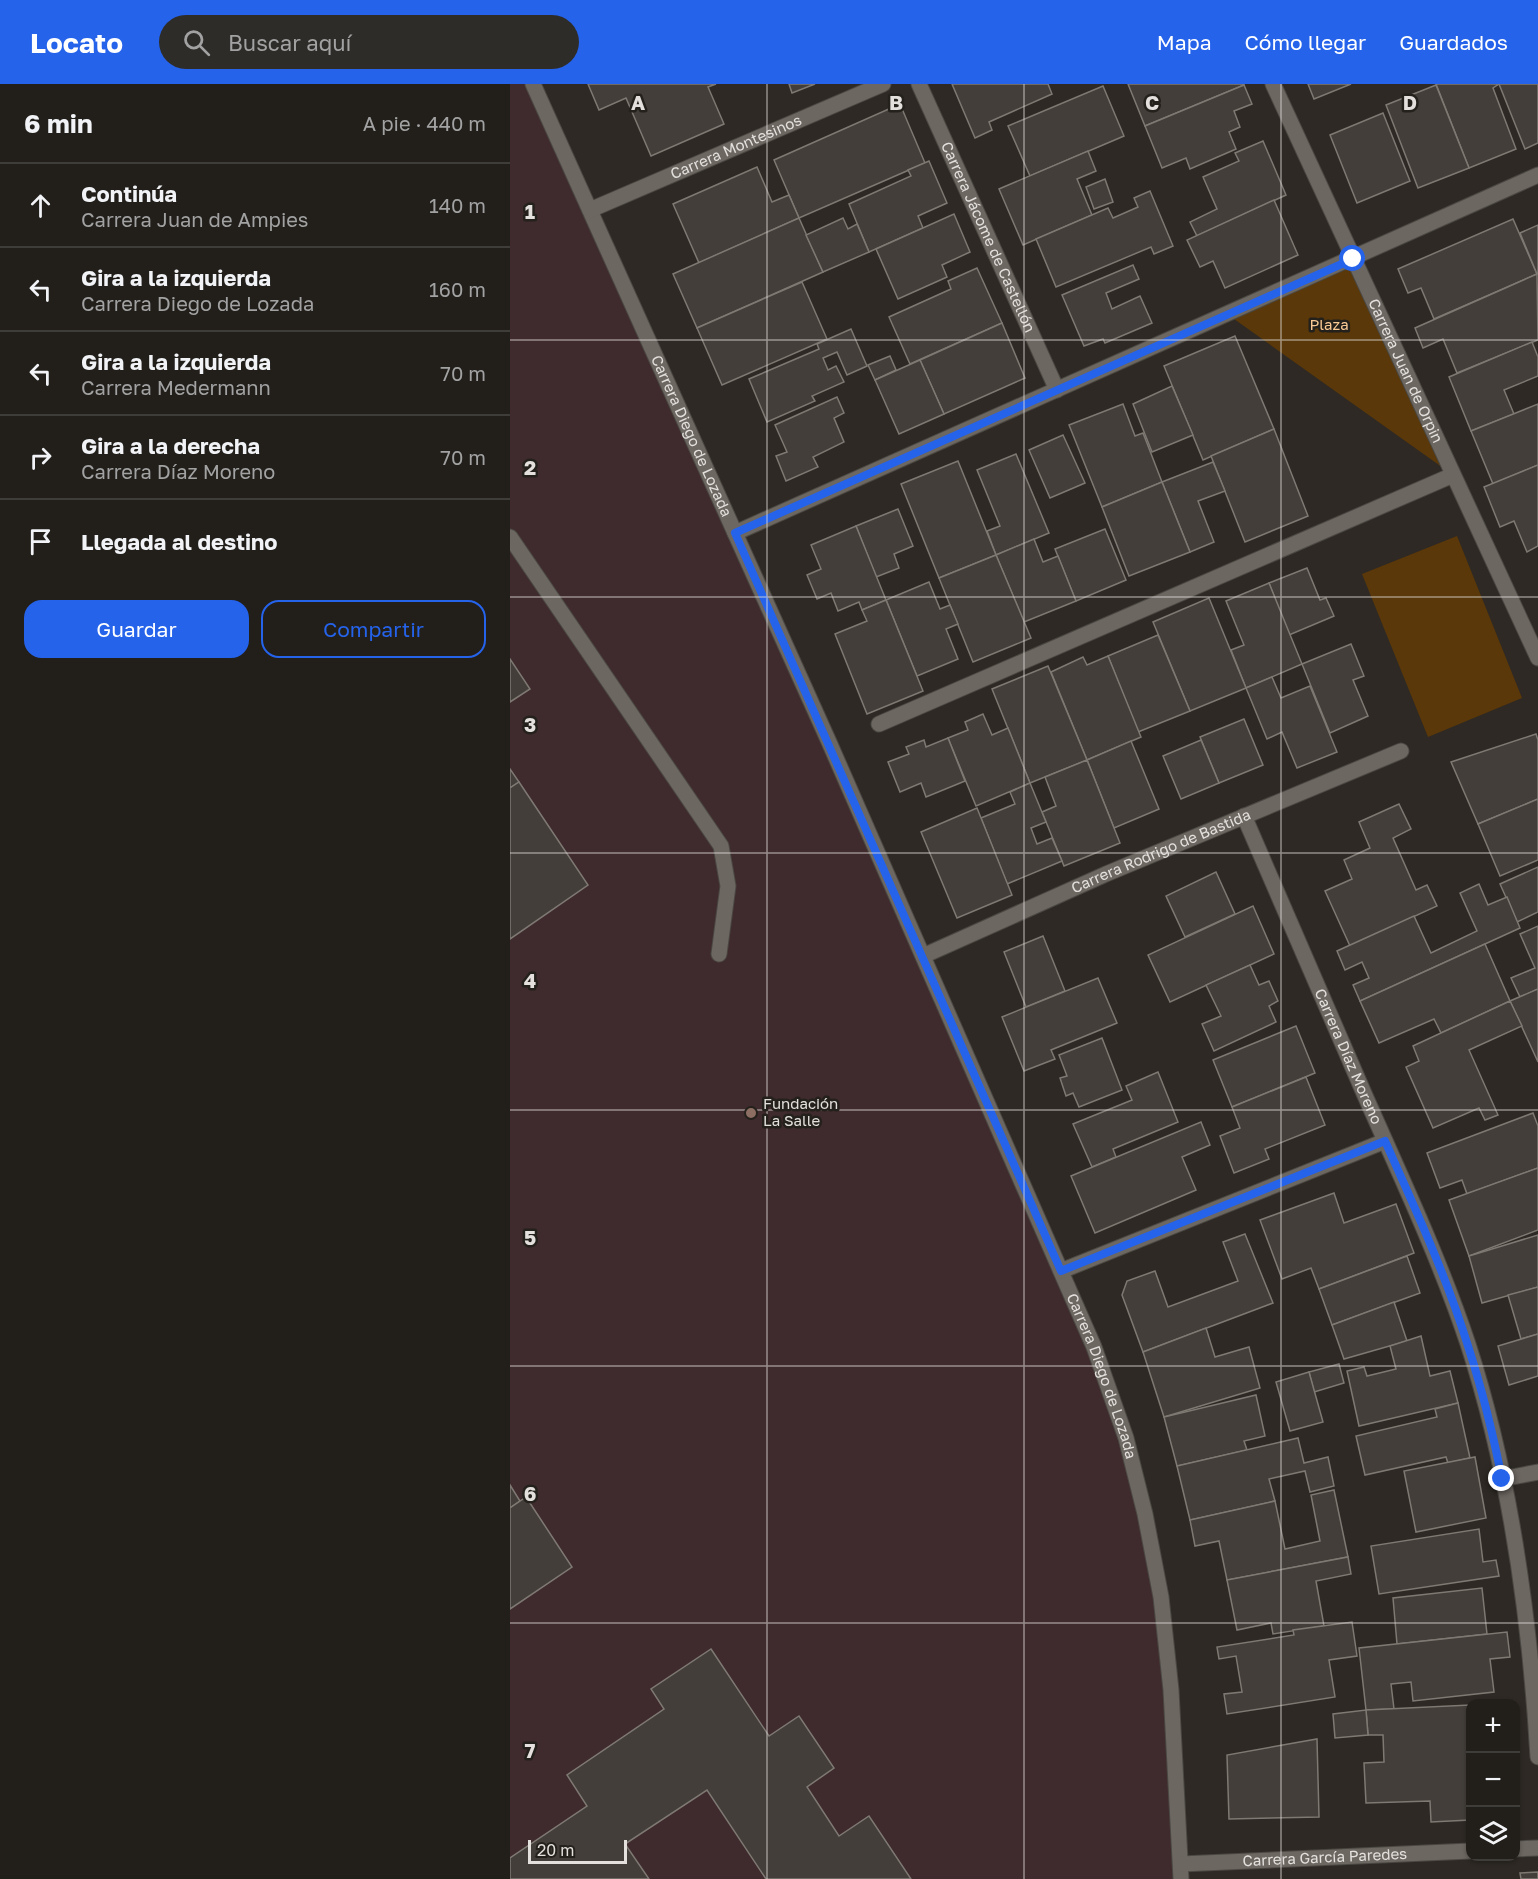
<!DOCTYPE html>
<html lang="es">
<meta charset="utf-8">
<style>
body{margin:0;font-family:"Golos Text",sans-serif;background:#2e2c28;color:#f1f3f6}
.controls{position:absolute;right:18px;bottom:18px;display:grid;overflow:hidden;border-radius:12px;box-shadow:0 2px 4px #0004}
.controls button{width:54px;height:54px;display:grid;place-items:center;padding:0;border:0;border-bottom:2px solid #3f3d3a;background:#221f1b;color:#f1f3f6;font:30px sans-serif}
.scale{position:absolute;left:18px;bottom:15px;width:99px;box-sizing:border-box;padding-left:6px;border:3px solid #e3e0dd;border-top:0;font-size:16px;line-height:21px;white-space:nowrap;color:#e3e0dd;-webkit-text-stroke:4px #24201b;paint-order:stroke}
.stop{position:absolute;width:18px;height:18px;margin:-14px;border:4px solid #2563eb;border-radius:50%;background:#fff}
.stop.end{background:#2563eb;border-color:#fff;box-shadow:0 2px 6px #0008}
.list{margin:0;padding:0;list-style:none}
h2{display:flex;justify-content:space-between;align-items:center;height:78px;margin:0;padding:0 24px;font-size:26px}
h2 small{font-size:20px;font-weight:400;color:#a2a2a3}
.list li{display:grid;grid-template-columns:39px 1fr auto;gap:18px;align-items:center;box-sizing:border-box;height:84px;padding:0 24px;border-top:2px solid #3f3d3a}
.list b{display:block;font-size:22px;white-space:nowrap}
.list p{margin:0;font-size:20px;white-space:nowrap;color:#a2a2a3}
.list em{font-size:20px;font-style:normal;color:#a2a2a3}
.actions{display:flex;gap:12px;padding:18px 24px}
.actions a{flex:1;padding:14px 0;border:2px solid #2563eb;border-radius:18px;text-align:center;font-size:21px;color:#2563eb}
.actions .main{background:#2563eb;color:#fff}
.icon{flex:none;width:33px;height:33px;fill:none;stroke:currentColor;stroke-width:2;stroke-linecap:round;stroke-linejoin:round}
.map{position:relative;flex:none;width:1028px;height:1795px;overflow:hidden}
header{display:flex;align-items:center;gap:36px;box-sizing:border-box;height:84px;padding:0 30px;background:#2563eb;color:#fff}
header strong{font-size:28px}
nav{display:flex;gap:33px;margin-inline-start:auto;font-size:21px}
.search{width:420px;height:54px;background:#2e2c28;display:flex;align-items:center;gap:15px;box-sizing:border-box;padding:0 21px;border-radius:33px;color:#a2a2a3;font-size:22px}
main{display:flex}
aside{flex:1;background:#221f1b}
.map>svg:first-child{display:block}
.education{fill:#3f2b2d}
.green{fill:#5a3809}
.building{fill:#433e39;stroke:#7f7973;stroke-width:1.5}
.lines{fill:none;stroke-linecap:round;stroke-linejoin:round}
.lane-casing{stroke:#4b4843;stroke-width:17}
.street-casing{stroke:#4b4843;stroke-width:17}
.lane{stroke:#6d6761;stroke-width:15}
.street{stroke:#6d6761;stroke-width:15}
.route{stroke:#2563eb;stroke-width:8}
.grid{fill:none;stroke:#e3e0dd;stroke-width:1.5;stroke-opacity:0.55}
.education-dot{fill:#8d6e63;stroke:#24201b;stroke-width:2}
.labels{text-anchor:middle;stroke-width:5;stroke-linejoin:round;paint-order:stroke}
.street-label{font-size:15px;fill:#e3e0dd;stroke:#24201b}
.park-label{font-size:15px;fill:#f9c994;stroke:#24201b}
.poi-label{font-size:15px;fill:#e3e0dd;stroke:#24201b;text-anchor:start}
.grid-label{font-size:20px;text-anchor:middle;font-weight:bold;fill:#e3e0dd;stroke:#24201b;stroke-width:5;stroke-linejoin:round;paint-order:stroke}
</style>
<header>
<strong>Locato</strong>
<div class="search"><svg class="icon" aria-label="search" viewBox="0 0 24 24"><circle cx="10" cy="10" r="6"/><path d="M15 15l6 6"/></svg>Buscar aquí</div>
<nav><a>Mapa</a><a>Cómo llegar</a><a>Guardados</a></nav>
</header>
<main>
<aside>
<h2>6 min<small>A pie · 440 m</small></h2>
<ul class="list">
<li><svg class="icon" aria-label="ahead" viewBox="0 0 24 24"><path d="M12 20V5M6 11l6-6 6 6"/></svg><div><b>Continúa</b><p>Carrera Juan de Ampies</p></div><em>140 m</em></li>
<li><svg class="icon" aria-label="left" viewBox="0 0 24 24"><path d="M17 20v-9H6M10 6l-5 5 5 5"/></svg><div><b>Gira a la izquierda</b><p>Carrera Diego de Lozada</p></div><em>160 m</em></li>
<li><svg class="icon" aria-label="left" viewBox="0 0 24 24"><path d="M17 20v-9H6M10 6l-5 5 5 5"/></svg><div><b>Gira a la izquierda</b><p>Carrera Medermann</p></div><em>70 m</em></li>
<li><svg class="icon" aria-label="right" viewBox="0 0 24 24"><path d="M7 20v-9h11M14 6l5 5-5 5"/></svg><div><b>Gira a la derecha</b><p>Carrera Díaz Moreno</p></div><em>70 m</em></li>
<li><svg class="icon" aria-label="arrive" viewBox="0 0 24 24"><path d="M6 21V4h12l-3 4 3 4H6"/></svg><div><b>Llegada al destino</b></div></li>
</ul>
<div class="actions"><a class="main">Guardar</a><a>Compartir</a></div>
</aside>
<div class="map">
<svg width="1028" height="1795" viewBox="0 0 1028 1795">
<rect width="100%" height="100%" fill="#2e2924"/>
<!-- education -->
<path class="education" d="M0,0H23L584,1263L651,1513L671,1795H0Z"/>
<!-- green -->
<g class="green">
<path d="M843,175L943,391L717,230Z"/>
<path d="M947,452L1012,614L918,653L852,490Z"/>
</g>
<!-- building -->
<g class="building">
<path d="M78,0H206L198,3L214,40L141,72L116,14L89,26Z"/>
<path d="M279,0H305L282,9Z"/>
<path d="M442,0H538L542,10L479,38L482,46L465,54Z"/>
<path d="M618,0H733L734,1L635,42Z"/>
<path d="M798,0H841L804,15Z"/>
<path d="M926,0H989L983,4L1006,65L959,84Z"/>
<path d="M989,0H1028V59L1015,65Z"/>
<path d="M734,1L742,20L724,27L730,43L719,48L726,65L680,85L676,74L652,84L635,42Z"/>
<path d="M926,1L959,84L908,104L876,21Z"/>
<path d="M593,2L614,52L520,92L498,42Z"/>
<path d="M390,20L415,79L289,134L264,76Z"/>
<path d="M873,29L900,97L847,119L820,51Z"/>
<path d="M753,57L776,111L687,152L680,138L707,125L693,93L729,77L725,69Z"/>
<path d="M578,67L586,87L567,95L582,131L513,161L489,105Z"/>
<path d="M419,77L437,119L408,132L413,144L359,168L339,120L401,92L398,86Z"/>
<path d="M247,83L262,118L279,111L289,134L189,179L163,120Z"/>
<path d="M595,95L603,118L584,125L576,103Z"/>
<path d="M640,107L663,162L644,170L641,163L546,203L526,155L598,124L603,134L628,123L624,114Z"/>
<path d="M764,116L788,171L715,204L703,177L690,183L677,156Z"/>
<path d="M444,130L460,168L432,181L437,193L388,215L366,165Z"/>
<path d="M289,134L313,188L187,244L163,190Z"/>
<path d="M333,134L338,145L347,140L359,168L313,188L296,151Z"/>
<path d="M1003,135L1027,190L924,235L911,204L898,209L888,185Z"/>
<path d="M1028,141V190H1027L1010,149Z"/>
<path d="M623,181L629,195L596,209L602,225L630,212L642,239L595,259L593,255L574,262L552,211Z"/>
<path d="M467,184L492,239L400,280L379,233L441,205L438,197Z"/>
<path d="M1027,190L1028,256L947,289L933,255L913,264L905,244Z"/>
<path d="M292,198L317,255L212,301L187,244Z"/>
<path d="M492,239L515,294L434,330L410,276Z"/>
<path d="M341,245L357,282L337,291L327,268L313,274L318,286L326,282L334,298L302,312L305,317L257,338L239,295L309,265L307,260Z"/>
<path d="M725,252L764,345L693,376L654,282Z"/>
<path d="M1022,258L1028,273V292L994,306L1004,330L961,347L939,293Z"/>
<path d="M380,272L386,286L365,296L358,281Z"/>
<path d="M410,276L434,330L389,350L365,296Z"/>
<path d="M662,302L683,351L642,368L623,320Z"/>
<path d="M327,313L334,329L324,334L334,358L303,373L308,383L276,397L266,372L277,368L265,341Z"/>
<path d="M613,320L625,352L633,349L652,398L592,423L559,341Z"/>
<path d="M1028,320V381L983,400L961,347Z"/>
<path d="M764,345L798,432L735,458L701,372Z"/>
<path d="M553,351L575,399L540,414L519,366Z"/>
<path d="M506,370L539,449L486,471L477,447L490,442L467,386Z"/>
<path d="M448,377L486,471L429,494L391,400Z"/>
<path d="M703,378L715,407L688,417L704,458L680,468L652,398Z"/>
<path d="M1028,381V462L1017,468L1004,437L990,443L974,403Z"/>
<path d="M652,398L680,468L619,492L592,423Z"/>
<path d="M388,425L403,462L384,470L389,484L366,493L346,442Z"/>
<path d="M346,442L376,516L352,526L349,518L328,527L321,509L307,515L297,491L311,485L301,461Z"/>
<path d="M595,445L616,496L566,517L545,465Z"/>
<path d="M524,455L533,478L548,472L566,517L514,538L486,471Z"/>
<path d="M486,471L521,554L463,578L429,494Z"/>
<path d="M797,484L810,516L816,514L824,532L779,551L759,499Z"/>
<path d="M419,498L430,525L440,521L448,540L436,545L448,575L407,592L376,516Z"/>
<path d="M759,499L792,580L736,604L721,566L734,561L716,517Z"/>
<path d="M699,514L736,604L680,627L643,538Z"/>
<path d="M376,516L413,607L357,630L325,550L357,537L352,526Z"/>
<path d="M648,551L680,627L628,648L598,572Z"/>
<path d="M841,560L854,592L843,596L858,632L820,649L792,580Z"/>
<path d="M598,572L631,653L577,676L541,588L573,573L577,581Z"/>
<path d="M0,575L20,605L0,618Z"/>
<path d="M538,582L577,676L520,699L482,605Z"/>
<path d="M762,593L771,614L800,602L827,668L787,684L772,648L757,655L736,604Z"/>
<path d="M473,630L482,651L498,644L520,699L466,722L438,654L458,646L455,638Z"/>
<path d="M734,635L753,681L709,699L690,653Z"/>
<path d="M1026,650L1028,656V715L968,740L941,678Z"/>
<path d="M438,654L455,697L416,713L411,699L390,708L378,678L399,670L396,663L414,656L416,663Z"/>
<path d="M691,656L709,699L671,715L653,672Z"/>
<path d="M621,657L649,725L604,744L577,676Z"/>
<path d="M577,676L610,759L554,782L532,728L546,722L535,693Z"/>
<path d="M0,685L9,698L0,704Z"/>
<path d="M9,698L78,801L0,855V704Z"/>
<path d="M520,699L536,738L521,744L527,760L542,754L552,777L497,800L471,734L505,720L500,708Z"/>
<path d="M1028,715V776L990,792L968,740Z"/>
<path d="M889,720L901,745L883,754L906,806L917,801L927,822L840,862L815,807L842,795L834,776L860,764L849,738Z"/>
<path d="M467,724L502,811L447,834L411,748Z"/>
<path d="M1028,783V828L1007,838L990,800Z"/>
<path d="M706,788L725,830L675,853L656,812Z"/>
<path d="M969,800L978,821L997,813L1010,844L850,917L843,901L859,894L852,878L835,886L827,867L904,832L921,869L967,847L950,809Z"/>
<path d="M743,822L764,870L660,918L638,871Z"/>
<path d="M1028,842V905L1010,913L1001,894L1025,884L1010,850Z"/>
<path d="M533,852L555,907L516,923L494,868Z"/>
<path d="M975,860L1000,917L931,949L924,935L869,959L850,917Z"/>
<path d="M740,881L749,901L759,897L768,917L759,922L766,938L704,967L692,940L711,932L696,901Z"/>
<path d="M588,894L607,939L541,966L545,975L514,987L492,933Z"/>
<path d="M1028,905V978L1000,917Z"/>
<path d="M1000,917L1012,942L959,966L988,1031L975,1036L969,1024L923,1044L896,983L909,977L903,962Z"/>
<path d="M786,942L805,989L722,1023L703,976Z"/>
<path d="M592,954L612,1006L569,1023L563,1009L556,1012L550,994L557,992L549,971Z"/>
<path d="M648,988L668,1038L603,1065L606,1073L582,1083L563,1040L622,1016L616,1002Z"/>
<path d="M796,993L815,1041L755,1065L759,1075L724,1089L710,1052L730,1044L722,1023Z"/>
<path d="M1023,1029L1028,1042V1084L957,1110L952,1096L930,1104L917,1069Z"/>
<path d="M691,1038L700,1061L672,1073L686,1106L585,1149L561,1092Z"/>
<path d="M1028,1084V1146L959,1172L939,1116Z"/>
<path d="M824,1109L834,1139L886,1120L904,1169L809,1205L801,1184L772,1195L750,1136Z"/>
<path d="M735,1150L763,1219L633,1268L612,1211L617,1197L645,1187L658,1223L728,1197L713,1158Z"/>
<path d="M1028,1151V1203L972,1219L959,1172Z"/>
<path d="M897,1172L910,1209L822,1241L809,1205Z"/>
<path d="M1028,1203V1250L1011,1255L998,1211Z"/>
<path d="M884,1218L897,1257L834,1275L822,1241Z"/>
<path d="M696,1244L705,1273L739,1263L750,1304L654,1333L633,1268Z"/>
<path d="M1028,1250V1292L999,1301L988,1262Z"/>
<path d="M911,1252L920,1292L940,1287L948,1319L849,1342L837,1287L854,1283L857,1292L886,1285L880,1262Z"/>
<path d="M829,1280L834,1299L804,1308L799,1288Z"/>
<path d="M799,1288L813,1338L780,1347L766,1298Z"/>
<path d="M746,1311L755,1352L734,1357L737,1366L667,1382L654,1333Z"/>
<path d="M948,1319L960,1374L938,1379L936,1373L855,1391L846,1352L927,1333L925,1325Z"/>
<path d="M788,1354L794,1379L818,1373L824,1402L800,1408L795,1387L759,1395L765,1417L680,1436L667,1382Z"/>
<path d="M965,1373L976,1434L906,1448L894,1387Z"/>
<path d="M0,1401L10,1417L0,1424Z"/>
<path d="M824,1406L838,1473L717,1496L709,1457L685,1462L680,1436L765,1417L775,1465L810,1457L801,1411Z"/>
<path d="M16,1413L62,1483L0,1525V1424Z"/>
<path d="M969,1445L973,1478L986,1476L989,1492L869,1510L861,1462Z"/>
<path d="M838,1473L841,1490L806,1497L814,1542L763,1550L761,1539L727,1546L717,1496Z"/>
<path d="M972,1504L977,1550L887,1560L883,1514Z"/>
<path d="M842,1538L847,1572L819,1576L825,1613L717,1630L714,1610L732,1608L726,1572L709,1575L707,1563L784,1551L783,1546Z"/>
<path d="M997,1548L1000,1573L980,1575L984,1608L903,1617L901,1598L881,1600L884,1625L856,1626L849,1564Z"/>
<path d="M201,1565L259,1652L289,1632L324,1684L297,1703L329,1752L359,1732L401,1795H256L197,1706L115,1760L139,1795H0V1774L77,1722L57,1691L154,1625L141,1605Z"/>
<path d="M960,1621V1736L921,1738L920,1717L856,1719L854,1679L874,1678L873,1651H858L856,1626Z"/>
<path d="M856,1626L858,1651L825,1654L823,1630Z"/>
<path d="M807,1655L809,1733L719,1735L717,1671Z"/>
<path d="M1028,1788V1795H1011L1010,1789Z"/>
</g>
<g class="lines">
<!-- lane casing -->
<g class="lane-casing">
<path id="lane" d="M0,453L211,762L218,802L209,870"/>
</g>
<!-- street casing -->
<g class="street-casing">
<g id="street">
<path id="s1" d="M23,0L319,658L584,1263L616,1354L635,1430L651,1513L661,1606L671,1795"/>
<path id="s2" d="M409,0L547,306"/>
<path id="s3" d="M763,0L1028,574"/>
<path id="s4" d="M80,126L373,0"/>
<path d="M225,449L1028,91"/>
<path d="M369,640L943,391"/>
<path id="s5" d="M734,732C774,824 813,916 853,1007C890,1091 929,1173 958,1260C1001,1393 1020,1534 1028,1673"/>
<path id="s6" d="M413,872L596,790L891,667"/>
<path d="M551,1187L875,1057"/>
<path d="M992,1395L1028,1388"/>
<path d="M1005,1765L1028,1764"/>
<path id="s7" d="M671,1780L960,1767"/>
</g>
</g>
<!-- lane -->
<use href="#lane" class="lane"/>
<!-- street -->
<use href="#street" class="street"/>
</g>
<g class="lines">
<!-- route -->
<path class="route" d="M843,175L225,449L551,1187L875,1057C905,1124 936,1191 958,1262C972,1305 983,1350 992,1395"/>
</g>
<!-- grid -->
<path class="grid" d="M257,0V1795M514,0V1795M771,0V1795M0,256H1028M0,513H1028M0,769H1028M0,1026H1028M0,1282H1028M0,1539H1028"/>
<!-- markers -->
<circle class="education-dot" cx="241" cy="1029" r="6"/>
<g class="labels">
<!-- street labels -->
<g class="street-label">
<text dy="5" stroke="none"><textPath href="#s4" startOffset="159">Carrera Montesinos</textPath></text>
<text dy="5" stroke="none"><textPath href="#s2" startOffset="168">Carrera Jácome de Castellón</textPath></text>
<text dy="5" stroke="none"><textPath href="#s3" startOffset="316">Carrera Juan de Orpin</textPath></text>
<text dy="5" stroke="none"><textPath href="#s1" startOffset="386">Carrera Diego de Lozada</textPath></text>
<text dy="5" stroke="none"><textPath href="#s6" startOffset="260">Carrera Rodrigo de Bastida</textPath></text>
<text dy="5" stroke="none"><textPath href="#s5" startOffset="262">Carrera Díaz Moreno</textPath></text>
<text dy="5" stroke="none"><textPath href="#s1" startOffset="1412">Carrera Diego de Lozada</textPath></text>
<text dy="5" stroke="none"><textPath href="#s7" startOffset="144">Carrera García Paredes</textPath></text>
</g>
<!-- park labels -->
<g class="park-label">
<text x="819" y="246">Plaza</text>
</g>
<!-- poi labels -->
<g class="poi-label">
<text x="253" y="1025">Fundación<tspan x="253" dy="17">La Salle</tspan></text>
</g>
</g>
<g class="grid-label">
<text x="128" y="26">A</text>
<text x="386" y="26">B</text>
<text x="642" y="26">C</text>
<text x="900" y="26">D</text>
<text x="20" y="135">1</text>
<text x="20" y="391">2</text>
<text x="20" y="648">3</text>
<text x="20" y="904">4</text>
<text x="20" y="1161">5</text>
<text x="20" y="1417">6</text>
<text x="20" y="1674">7</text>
</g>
</svg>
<div class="controls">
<button>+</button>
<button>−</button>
<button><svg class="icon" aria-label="layers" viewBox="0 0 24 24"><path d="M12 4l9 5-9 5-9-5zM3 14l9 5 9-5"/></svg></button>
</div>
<div class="scale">20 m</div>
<div class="stop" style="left:843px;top:175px"></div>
<div class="stop end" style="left:992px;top:1395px"></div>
</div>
</main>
